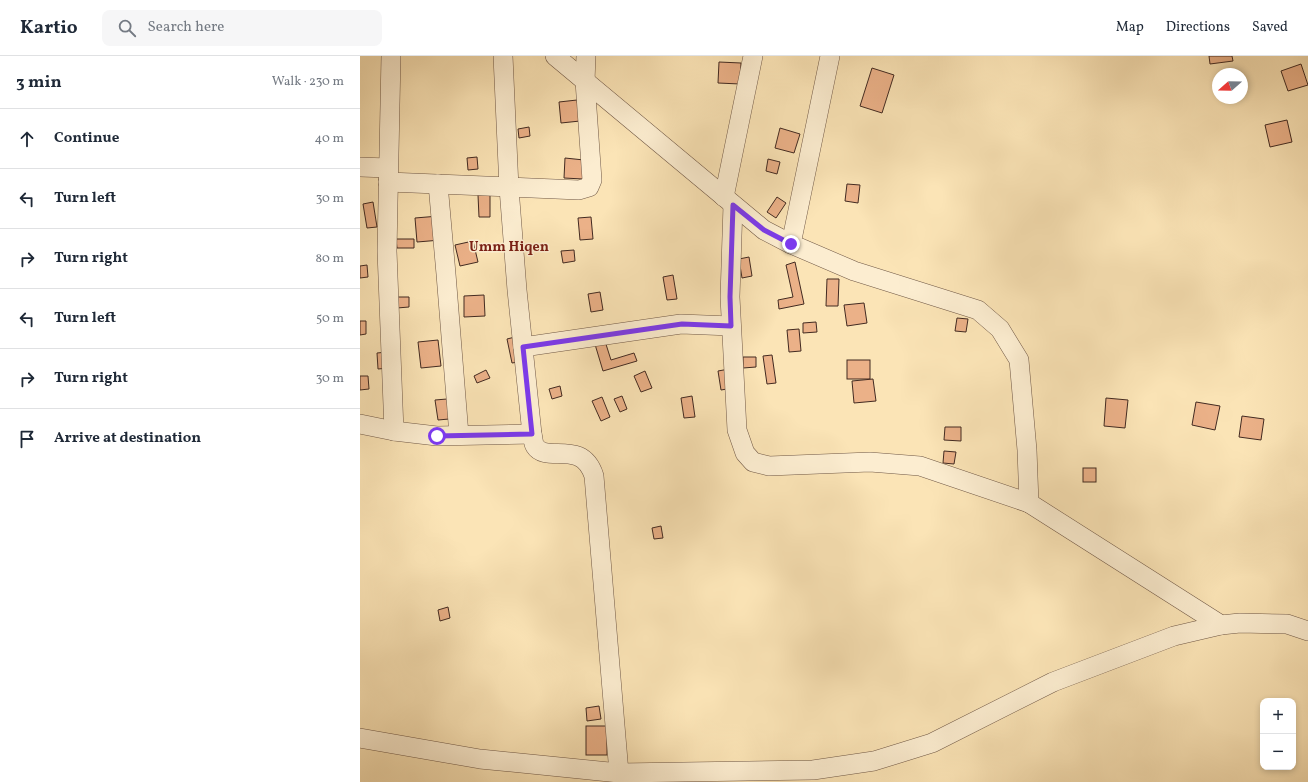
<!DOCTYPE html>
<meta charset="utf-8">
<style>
body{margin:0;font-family:Vollkorn,serif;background:#f6f6f7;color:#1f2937}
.controls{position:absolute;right:12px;bottom:12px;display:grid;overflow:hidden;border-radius:8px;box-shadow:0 2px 6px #0003}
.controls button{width:36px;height:36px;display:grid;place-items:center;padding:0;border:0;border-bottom:1px solid #e0e1e3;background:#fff;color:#1f2937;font:20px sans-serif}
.compass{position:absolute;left:852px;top:12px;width:36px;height:36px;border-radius:50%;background:#fff;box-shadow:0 2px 6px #0003;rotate:250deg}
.stop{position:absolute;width:12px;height:12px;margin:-9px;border:3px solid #7c3aed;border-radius:50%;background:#fff}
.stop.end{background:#7c3aed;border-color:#fff;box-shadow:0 1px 4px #0008}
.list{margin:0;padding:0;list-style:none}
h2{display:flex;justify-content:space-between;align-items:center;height:52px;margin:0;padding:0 16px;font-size:17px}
h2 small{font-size:13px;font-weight:400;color:#747a83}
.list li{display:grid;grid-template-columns:26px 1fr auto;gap:12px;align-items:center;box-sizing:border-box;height:60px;padding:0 16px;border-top:1px solid #e0e1e3}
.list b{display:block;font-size:15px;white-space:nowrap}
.list em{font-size:13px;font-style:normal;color:#747a83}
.icon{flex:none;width:22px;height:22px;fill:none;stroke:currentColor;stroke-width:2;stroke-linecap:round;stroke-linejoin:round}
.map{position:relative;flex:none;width:948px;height:726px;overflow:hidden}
header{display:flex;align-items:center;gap:24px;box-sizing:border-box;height:56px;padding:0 20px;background:#fff;border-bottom:1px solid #e0e1e3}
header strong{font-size:19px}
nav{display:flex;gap:22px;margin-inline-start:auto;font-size:14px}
.search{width:280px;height:36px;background:#f6f6f7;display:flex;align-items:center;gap:10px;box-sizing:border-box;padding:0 14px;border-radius:8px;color:#747a83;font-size:15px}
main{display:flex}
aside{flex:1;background:#fff}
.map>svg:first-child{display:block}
.building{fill:#ebb188;stroke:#422a21}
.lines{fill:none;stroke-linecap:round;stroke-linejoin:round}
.street-casing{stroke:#705846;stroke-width:20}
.street{stroke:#fcedd0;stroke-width:19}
.route{stroke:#7c3aed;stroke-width:5}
.labels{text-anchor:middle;stroke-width:3;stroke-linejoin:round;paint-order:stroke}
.quarter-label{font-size:14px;font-weight:bold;fill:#7a1f14;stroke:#fcedd0}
</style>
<header>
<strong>Kartio</strong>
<div class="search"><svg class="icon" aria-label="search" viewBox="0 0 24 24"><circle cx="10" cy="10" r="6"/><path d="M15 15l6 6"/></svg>Search here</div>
<nav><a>Map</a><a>Directions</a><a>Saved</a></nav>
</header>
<main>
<aside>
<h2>3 min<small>Walk · 230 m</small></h2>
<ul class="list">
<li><svg class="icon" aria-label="ahead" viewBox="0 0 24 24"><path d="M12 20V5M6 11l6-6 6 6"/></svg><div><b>Continue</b></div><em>40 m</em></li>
<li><svg class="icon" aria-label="left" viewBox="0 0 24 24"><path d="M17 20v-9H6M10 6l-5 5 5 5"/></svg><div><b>Turn left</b></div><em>30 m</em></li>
<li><svg class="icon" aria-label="right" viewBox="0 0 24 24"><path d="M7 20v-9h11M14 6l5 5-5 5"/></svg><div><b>Turn right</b></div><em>80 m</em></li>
<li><svg class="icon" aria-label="left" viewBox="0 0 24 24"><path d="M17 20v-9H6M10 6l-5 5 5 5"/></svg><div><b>Turn left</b></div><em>50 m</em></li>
<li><svg class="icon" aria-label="right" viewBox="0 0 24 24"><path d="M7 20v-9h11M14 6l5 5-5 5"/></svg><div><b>Turn right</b></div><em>30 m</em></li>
<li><svg class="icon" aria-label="arrive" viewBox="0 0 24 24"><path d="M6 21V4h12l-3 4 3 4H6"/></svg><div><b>Arrive at destination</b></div></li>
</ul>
</aside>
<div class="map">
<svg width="948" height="726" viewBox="0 0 948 726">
<rect width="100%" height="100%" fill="#fbe4b6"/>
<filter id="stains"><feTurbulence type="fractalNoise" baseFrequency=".005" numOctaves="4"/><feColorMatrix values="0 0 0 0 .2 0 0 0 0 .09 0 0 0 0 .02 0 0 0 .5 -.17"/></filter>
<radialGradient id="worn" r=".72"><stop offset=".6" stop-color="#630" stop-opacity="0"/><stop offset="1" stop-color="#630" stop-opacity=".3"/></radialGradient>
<!-- building -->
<g class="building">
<path d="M849,0H872L873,5L850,8Z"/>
<path d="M359,6L381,7L380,28L358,27Z"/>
<path d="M941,8L948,29L928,35L921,15Z"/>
<path d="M512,12L534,19L522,57L500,50Z"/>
<path d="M217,44L220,65L201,67L199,46Z"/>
<path d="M927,64L932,86L910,91L905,69Z"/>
<path d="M169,71L170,80L159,82L158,73Z"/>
<path d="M420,72L440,78L434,97L415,92Z"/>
<path d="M117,101L118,113L108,114L107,102Z"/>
<path d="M205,102L224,104L223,123L204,122Z"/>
<path d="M408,103L420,106L417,118L406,115Z"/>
<path d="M487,128L500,129L498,147L485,145Z"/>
<path d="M130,138V161H119L118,139Z"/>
<path d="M417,141L426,147L416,162L407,156Z"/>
<path d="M13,146L17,171L7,172L3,148Z"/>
<path d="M79,160L81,184L57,186L55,162Z"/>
<path d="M231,161L233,183L220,184L218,162Z"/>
<path d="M36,183H54V192H37Z"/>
<path d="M113,185L118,206L100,210L95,189Z"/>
<path d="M214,194L215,205L203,207L201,195Z"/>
<path d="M389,201L392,220L382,222L379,203Z"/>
<path d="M435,206L444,248L419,253L418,244L433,241L426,209Z"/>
<path d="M7,209L8,221L0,222V210Z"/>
<path d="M313,219L317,243L307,244L303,221Z"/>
<path d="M467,223H479L478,250H466Z"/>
<path d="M240,236L243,254L231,256L228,238Z"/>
<path d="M124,239L125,260L104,261V240Z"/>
<path d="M36,241H49V251L37,252Z"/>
<path d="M504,247L507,267L487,270L484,249Z"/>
<path d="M597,262L608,263L606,276L595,275Z"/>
<path d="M0,265H6V278L0,279Z"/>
<path d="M456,266L457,276L443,277V267Z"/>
<path d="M439,273L441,295L429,296L427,274Z"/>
<path d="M159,280L164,305L152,307L147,283Z"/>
<path d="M244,282L251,304L274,297L277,305L243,315L234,285Z"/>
<path d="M78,284L81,310L61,312L58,286Z"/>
<path d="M27,296L29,312L18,313L17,297Z"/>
<path d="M412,299L416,327L407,328L403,300Z"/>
<path d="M383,301H396V311L383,312Z"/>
<rect x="487" y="304" width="23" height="19"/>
<path d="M369,313L373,332L361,334L358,315Z"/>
<path d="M126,314L130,322L117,327L114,320Z"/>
<path d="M285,315L292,332L281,336L274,320Z"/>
<path d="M0,320H8L9,333L0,334Z"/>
<path d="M513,323L516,345L494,347L492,325Z"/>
<path d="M200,330L202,340L192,343L189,333Z"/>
<path d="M262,340L267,353L260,356L254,343Z"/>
<path d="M332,340L335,361L324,362L321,342Z"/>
<path d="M242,341L250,361L241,365L232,345Z"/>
<path d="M746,342L768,344L765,372L744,370Z"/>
<path d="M87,343L89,363L78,364L75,344Z"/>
<path d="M836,346L860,350L855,374L832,369Z"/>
<path d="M882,360L904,363L901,384L879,381Z"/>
<path d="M585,371H601V385L584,384Z"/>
<path d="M584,395L596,396L594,408L583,407Z"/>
<rect x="723" y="412" width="13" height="14"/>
<path d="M301,470L303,482L294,483L292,472Z"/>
<path d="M88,551L90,562L80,565L78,554Z"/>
<path d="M239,650L241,663L227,665L226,652Z"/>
<rect x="226" y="670" width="21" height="29"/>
</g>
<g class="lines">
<!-- street casing -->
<g class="street-casing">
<g id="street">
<path d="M31,0L27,195L34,375"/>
<path d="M143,0L149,132L157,234L172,378C173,381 173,387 175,390C186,408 222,382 234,420L259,717"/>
<path d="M195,0L404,174L431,188L494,215L618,254L640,273L659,304L667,394L669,447L861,569"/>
<path d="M0,111L28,112"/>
<path d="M28,126L219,134L229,131L232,124L225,25L226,0"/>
<path d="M78,128L86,218L99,379"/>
<path d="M364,141L393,0"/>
<path d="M373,149L370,241L377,374L385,397L393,406L409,410L510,406L560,410L669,447"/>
<path d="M431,188L470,0"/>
<path d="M163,291L321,268L371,270"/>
<path d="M0,368L34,375L77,380L172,378"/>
<path d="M0,682L120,703L259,717L453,714L514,705L572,687L693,626L814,580L861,569L880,567L927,568L948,575"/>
</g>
</g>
<!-- street -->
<use href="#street" class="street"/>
</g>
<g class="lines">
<!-- route -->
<path class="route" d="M77,380L172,378L163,291L322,268L371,270L370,241L373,149L404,174L431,188"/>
</g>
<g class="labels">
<!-- quarter labels -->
<g class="quarter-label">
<text x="149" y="195">Umm Hiqen</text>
</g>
</g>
<rect width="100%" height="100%" filter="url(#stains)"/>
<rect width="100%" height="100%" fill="url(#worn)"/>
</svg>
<div class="controls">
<button>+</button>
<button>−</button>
</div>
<svg class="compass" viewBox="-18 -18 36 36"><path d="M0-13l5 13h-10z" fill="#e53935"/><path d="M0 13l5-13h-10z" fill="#747a83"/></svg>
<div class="stop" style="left:77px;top:380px"></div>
<div class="stop end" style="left:431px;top:188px"></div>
</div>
</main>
